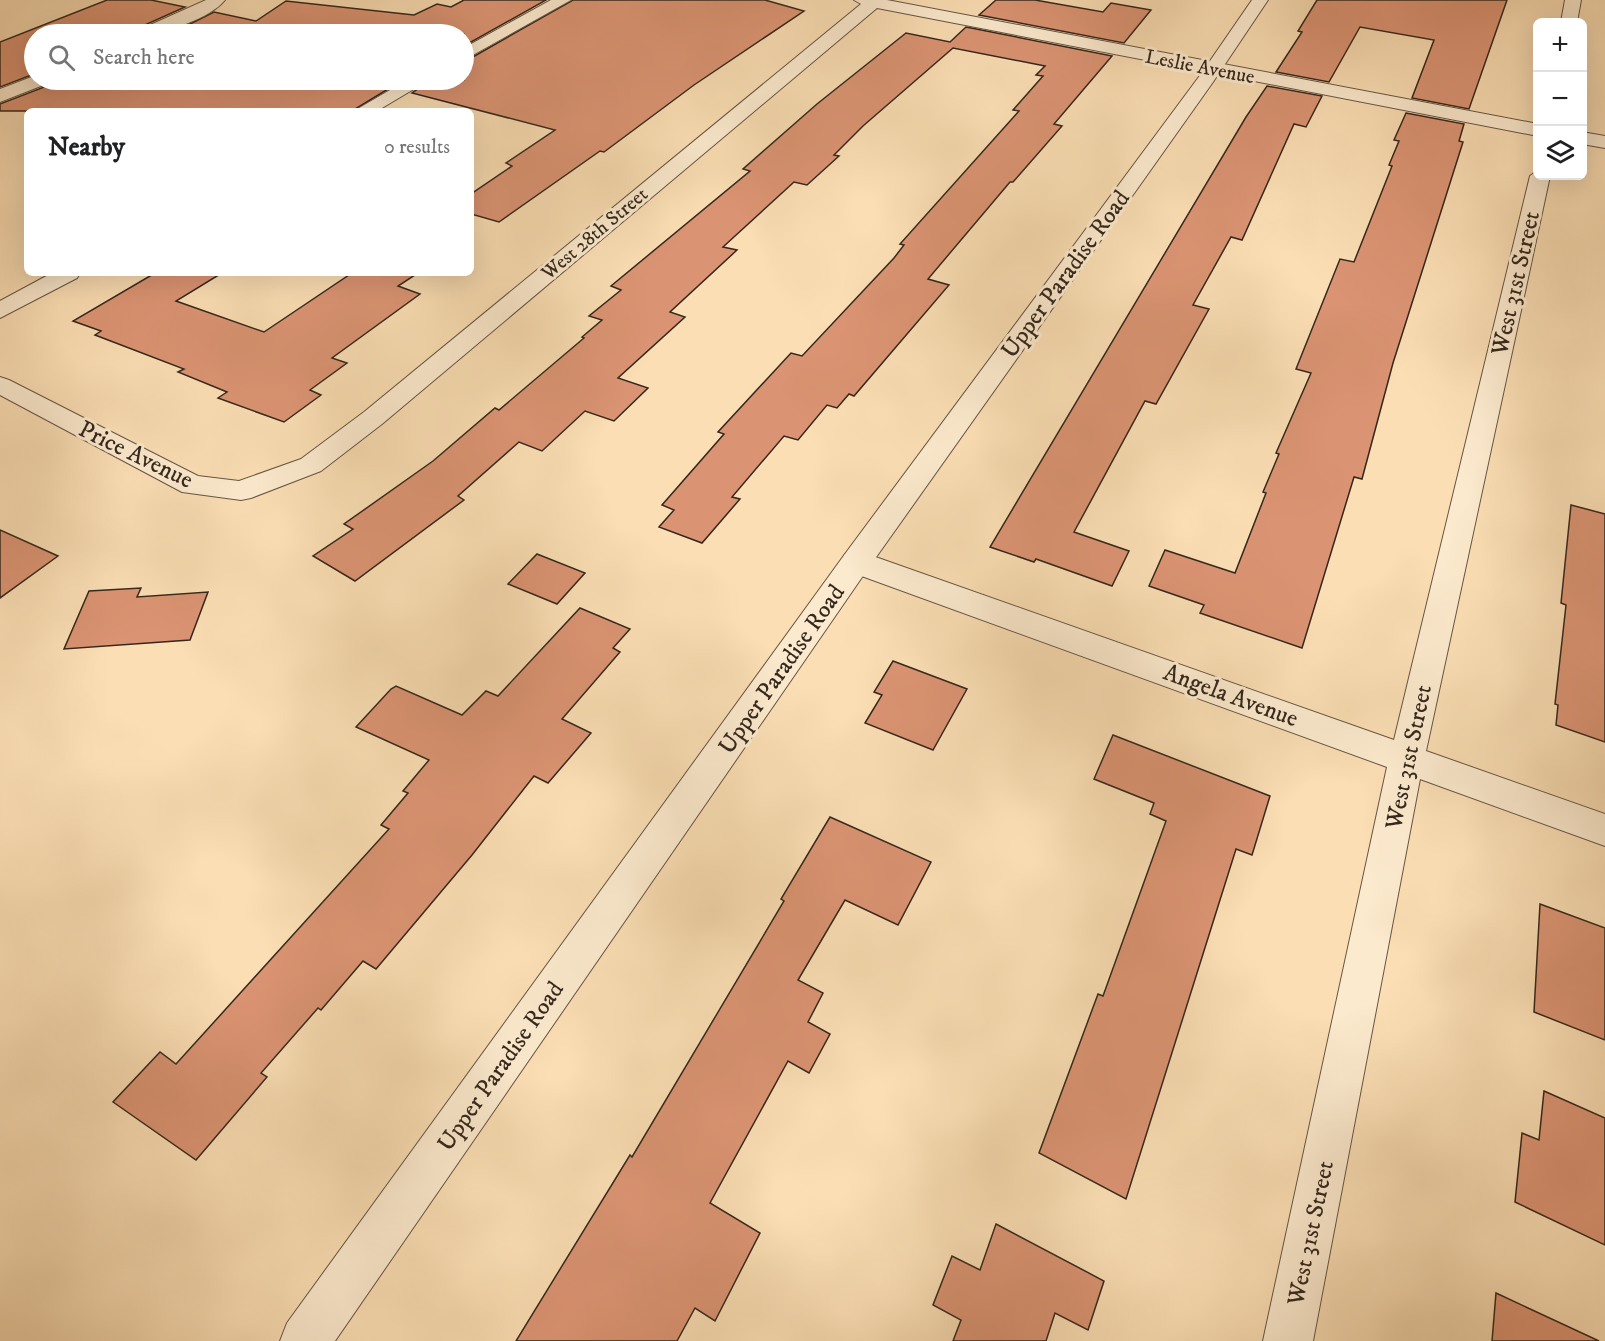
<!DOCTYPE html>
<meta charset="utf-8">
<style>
body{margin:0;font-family:"IM FELL DW Pica",serif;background:#f6f6f6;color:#202124}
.controls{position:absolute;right:18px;top:18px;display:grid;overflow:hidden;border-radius:9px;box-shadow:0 6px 24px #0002}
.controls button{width:54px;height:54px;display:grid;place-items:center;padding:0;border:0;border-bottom:2px solid #e0e0e0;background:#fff;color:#202124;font:30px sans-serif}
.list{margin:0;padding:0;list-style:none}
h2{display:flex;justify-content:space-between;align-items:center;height:78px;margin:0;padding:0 24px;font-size:26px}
h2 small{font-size:20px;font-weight:400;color:#757577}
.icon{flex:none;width:33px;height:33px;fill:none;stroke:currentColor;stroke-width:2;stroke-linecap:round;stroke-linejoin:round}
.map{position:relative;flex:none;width:1605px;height:1341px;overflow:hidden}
.search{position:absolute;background:#fff;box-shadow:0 6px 24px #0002;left:24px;top:24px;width:450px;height:66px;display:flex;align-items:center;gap:15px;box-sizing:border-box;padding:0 21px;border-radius:33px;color:#757577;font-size:22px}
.panel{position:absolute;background:#fff;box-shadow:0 6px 24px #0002;left:24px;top:108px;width:450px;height:168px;border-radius:9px}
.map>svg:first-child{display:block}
.building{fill:#db9473;stroke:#34271d;stroke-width:1.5}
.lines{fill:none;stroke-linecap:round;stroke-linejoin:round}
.minor-casing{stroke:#665543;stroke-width:2}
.tertiary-casing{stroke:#665543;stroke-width:2}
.minor{fill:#fceace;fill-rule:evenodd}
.tertiary{fill:#fceace;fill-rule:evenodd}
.labels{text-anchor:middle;stroke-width:6;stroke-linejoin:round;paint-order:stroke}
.far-street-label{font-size:20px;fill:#34271d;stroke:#fceace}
.street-label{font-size:24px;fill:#34271d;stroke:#fceace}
</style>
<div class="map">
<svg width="1605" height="1341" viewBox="0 0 1605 1341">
<rect width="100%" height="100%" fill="#fbdeb4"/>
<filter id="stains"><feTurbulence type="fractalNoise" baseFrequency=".00333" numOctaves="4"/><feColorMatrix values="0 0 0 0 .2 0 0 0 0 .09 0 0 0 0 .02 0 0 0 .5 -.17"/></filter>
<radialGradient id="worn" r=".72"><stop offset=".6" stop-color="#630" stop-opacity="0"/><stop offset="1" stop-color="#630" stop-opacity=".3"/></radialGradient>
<!-- building -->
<g class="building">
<path d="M107,0H151L185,7L138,28L135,34H34V74L0,87V42Z"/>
<path d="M464,0H546L464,46V34H158L184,27L214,12L256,21L286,1L414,15L437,4L451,7Z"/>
<path d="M573,0H765L804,11L694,85L604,152L600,151L499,222L471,214V194L512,166L506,163L555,130L412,93L431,80H464V62Z"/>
<path d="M996,0H1035L1103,12L1111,3L1151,10L1124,43L979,15Z"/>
<path d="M1317,0H1507L1469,109L1412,98L1434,40L1360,27L1329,82L1276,72L1302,32L1298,31Z"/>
<path d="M966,27L1112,56L1054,124L1062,126L1013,182H1010L928,279L949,285L854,396L849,394L837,408L827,405L798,440L784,436L732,497L740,499L702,543L659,527L674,510L662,505L724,434L718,432L791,353L802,356L894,258L904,245L900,244L1019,111L1013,110L1043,76L1036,75L1045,66L953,48L863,126L834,155L839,156L807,185L794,182L723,247L737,250L670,312L685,317L618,378L648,388L614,421L585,411L542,451L519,442L458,496L464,500L355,581L313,556L353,529L344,524L433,461L495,408L499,410L584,338L582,337L602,320L589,316L621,290L611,286L750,171L743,169L817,104L906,33L950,42Z"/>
<path d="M51,80H403L352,111H0V104L47,86Z"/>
<path d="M1267,86L1322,96L1306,127L1294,124L1242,240L1231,237L1193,305L1209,309L1156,404L1145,401L1074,532L1129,551L1112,586L1036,559L1034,562L990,547L1246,117Z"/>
<path d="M1406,113L1464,124L1459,141L1463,142L1393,363L1362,479L1354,477L1302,648L1200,613L1204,605L1149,586L1165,550L1235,573L1266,493L1263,492L1279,454L1276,453L1311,373L1296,369L1340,259L1354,262L1392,166L1389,165L1399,141L1394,140Z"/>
<path d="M155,273H222L176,301L264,332L352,273H418L398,286L420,294L332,358L347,363L310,390L321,395L284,422L218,398L227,392L178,372L184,369L95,335L101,331L73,321Z"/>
<path d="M1571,505L1605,514V742L1556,725L1558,705L1555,704L1566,605L1561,603Z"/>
<path d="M0,530L58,556L0,598Z"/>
<path d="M537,554L585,573L557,604L508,584Z"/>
<path d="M141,588L137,597L208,592L190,640L64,649L89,591Z"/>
<path d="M580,608L630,629L613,648L620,652L562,719L591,733L548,783L534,776L472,855L376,969L363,961L321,1010L318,1008L261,1073L267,1077L196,1160L113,1102L160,1052L176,1064L389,829L381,825L408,793L403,791L429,760L356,727L391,689L396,686L462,715L486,691L498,696Z"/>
<path d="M893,661L967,689L933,750L865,723L882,695L874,692Z"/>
<path d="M1113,735L1270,796L1252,855L1236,849L1126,1199L1039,1153L1098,994L1103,996L1166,821L1150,814L1154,803L1094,779Z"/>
<path d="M830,817L931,862L898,925L845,900L798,980L823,993L808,1022L830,1034L809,1073L788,1061L710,1203L760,1233L715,1321L695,1308L677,1341H516L630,1155L632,1157L784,901L781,899Z"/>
<path d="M1540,904L1605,928V1040L1534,1012Z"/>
<path d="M1544,1091L1605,1118V1245L1515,1202L1522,1133L1539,1140Z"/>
<path d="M996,1224L1104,1281L1088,1330L1055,1313L1046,1341H953L961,1320L933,1305L952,1256L980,1270Z"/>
<path d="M1496,1293L1599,1341H1492Z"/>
</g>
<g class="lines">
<!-- minor casing -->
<g class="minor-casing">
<g id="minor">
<path d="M206,0H225C210,19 159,36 137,34L139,30Z"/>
<path d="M551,0H571L464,60V48Z"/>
<path d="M854,0H887L1538,124V136L877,8L382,424L321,471L251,498L241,500L182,492L0,395V377L9,380L198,476L239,481L301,459L364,412L861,4Z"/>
<path d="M1565,0H1581L1577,22H1561Z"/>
<path d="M34,76V80H49L46,84L0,102V89Z"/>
<path d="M407,80H429L377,111H354Z"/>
<path d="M1582,132L1605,136V148L1582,144Z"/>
<path d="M1538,170V176H1550L1426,751L1605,814V846L1420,779L1313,1341H1263L1387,767L845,570L841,562L845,554L856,551L867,554L1394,740L1530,176Z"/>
<path d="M52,273H80L77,278L0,318V301Z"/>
</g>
</g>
<!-- tertiary casing -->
<g class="tertiary-casing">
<path id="tertiary" d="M1252,0H1268L1213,82L867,570L335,1341H280L287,1323L845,554L1201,74Z"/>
</g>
<!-- minor -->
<use href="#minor" class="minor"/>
<!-- tertiary -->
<use href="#tertiary" class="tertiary"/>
</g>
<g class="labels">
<!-- far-street labels -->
<g class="far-street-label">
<text transform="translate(1200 66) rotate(11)" y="7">Leslie Avenue</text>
<text transform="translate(594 233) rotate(-40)" y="7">West 28th Street</text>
</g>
<!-- street labels -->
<g class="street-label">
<text transform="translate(1065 274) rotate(-54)" y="8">Upper Paradise Road</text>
<text transform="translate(1515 283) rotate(-77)" y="8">West 31st Street</text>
<text transform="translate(136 454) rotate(26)" y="8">Price Avenue</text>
<text transform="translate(781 669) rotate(-55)" y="8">Upper Paradise Road</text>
<text transform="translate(1231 695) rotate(20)" y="8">Angela Avenue</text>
<text transform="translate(1408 757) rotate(-78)" y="8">West 31st Street</text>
<text transform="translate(500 1066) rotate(-55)" y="8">Upper Paradise Road</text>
<text transform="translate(1310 1233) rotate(-78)" y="8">West 31st Street</text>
</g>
</g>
<rect width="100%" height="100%" filter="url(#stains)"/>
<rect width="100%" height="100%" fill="url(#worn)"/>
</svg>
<div class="controls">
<button>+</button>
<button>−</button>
<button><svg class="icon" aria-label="layers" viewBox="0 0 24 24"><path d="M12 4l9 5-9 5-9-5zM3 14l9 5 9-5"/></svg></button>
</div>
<div class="search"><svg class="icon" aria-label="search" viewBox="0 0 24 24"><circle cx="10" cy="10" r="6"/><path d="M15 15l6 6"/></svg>Search here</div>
<section class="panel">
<h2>Nearby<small>0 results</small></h2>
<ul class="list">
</ul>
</section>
</div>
